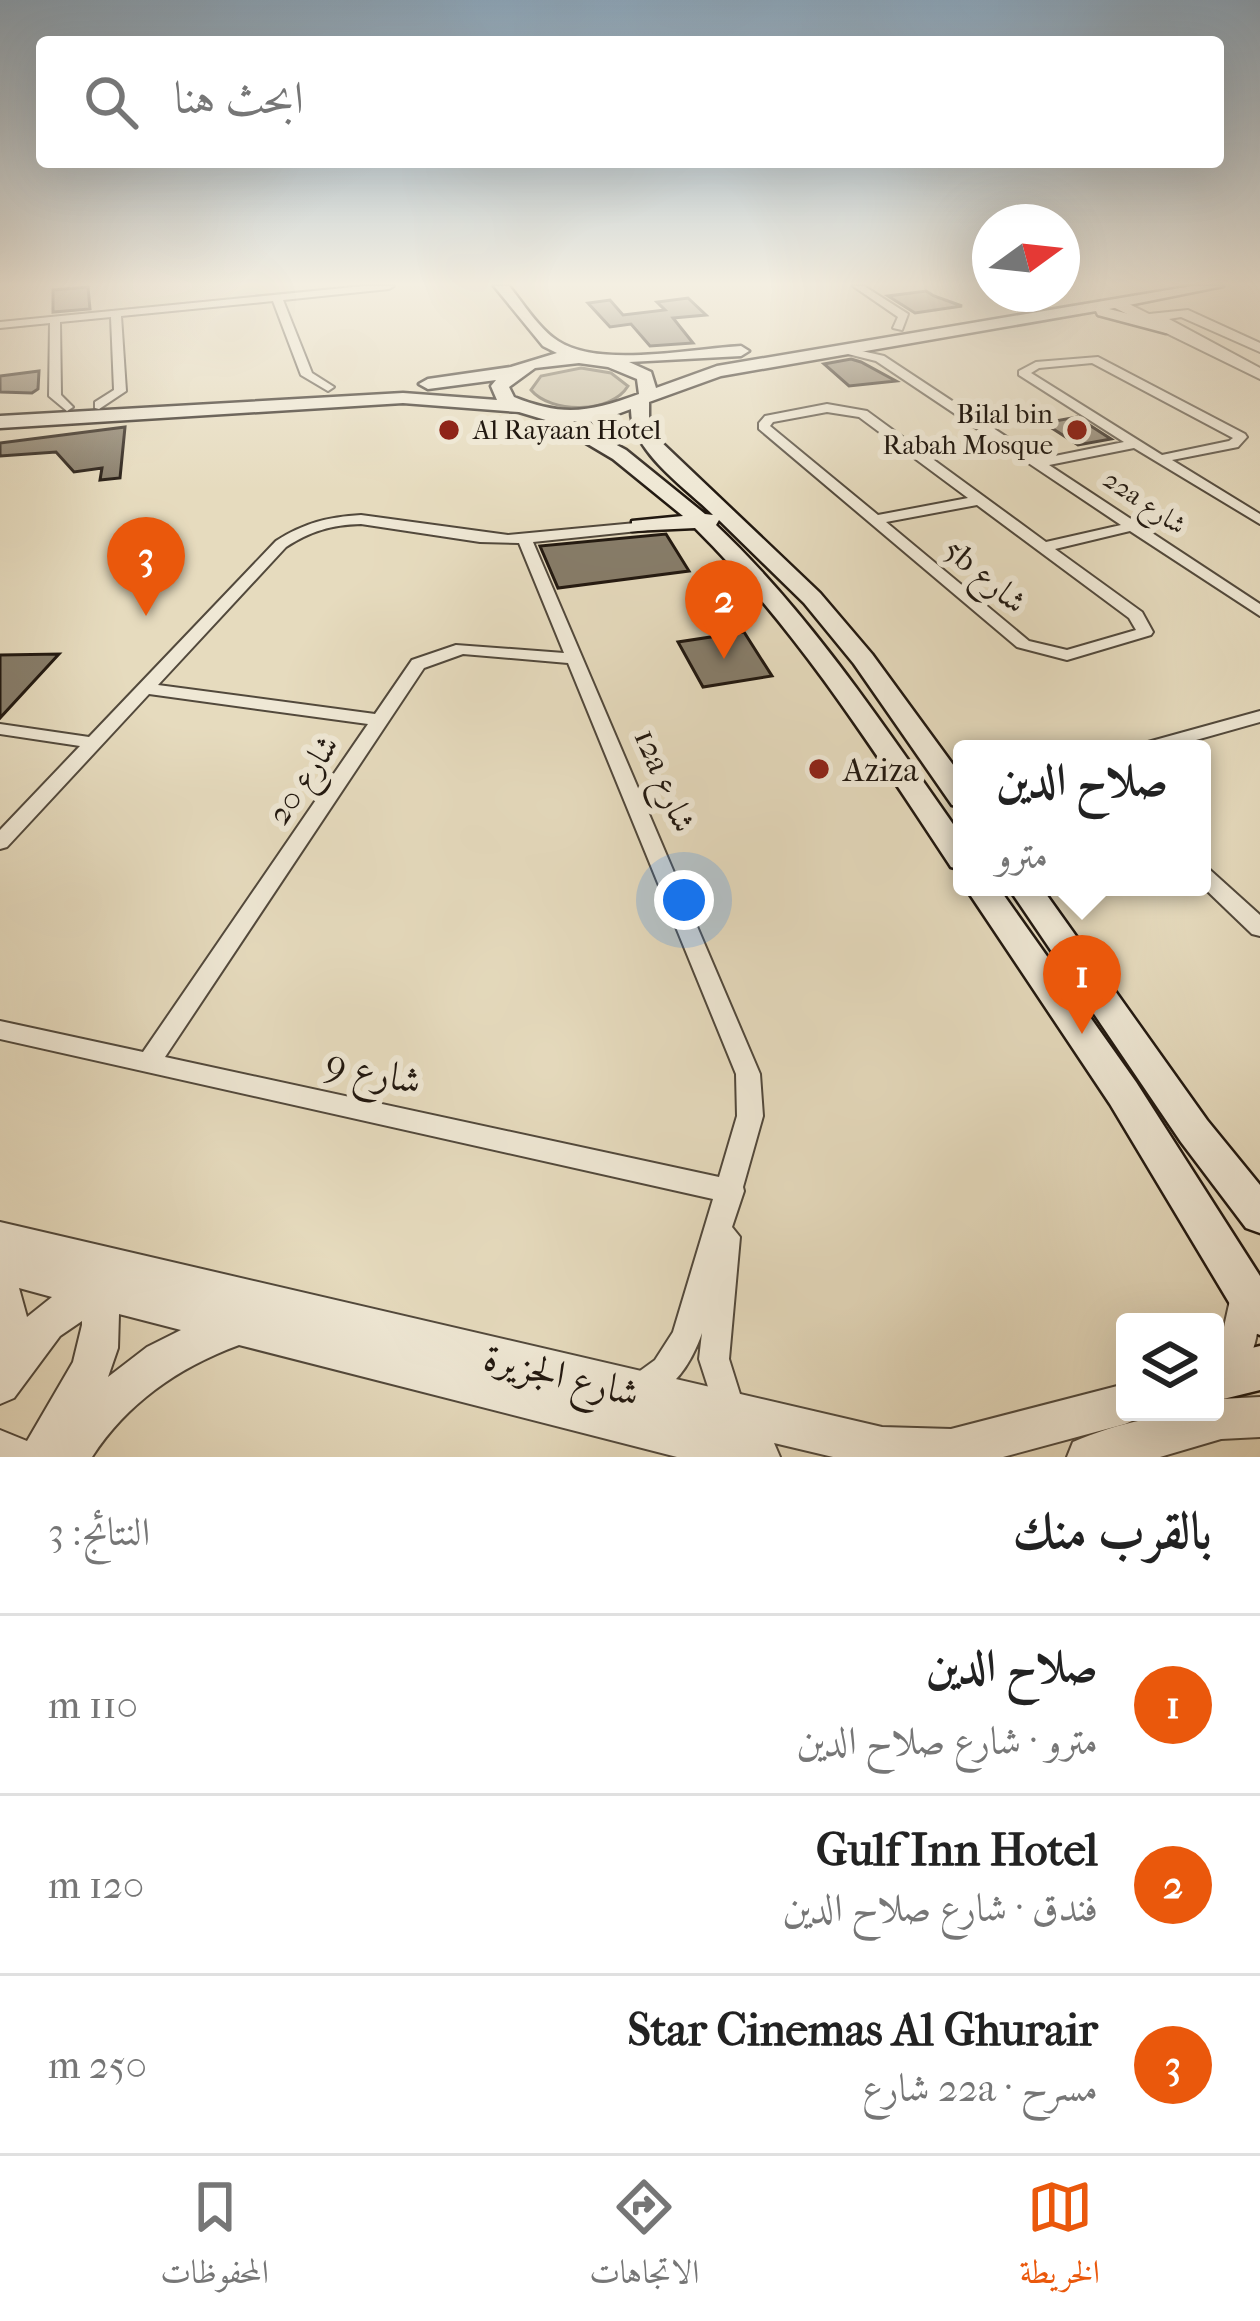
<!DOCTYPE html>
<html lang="ar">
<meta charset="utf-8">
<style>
body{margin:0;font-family:"IM FELL French Canon",Amiri,serif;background:#f2f2f2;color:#222;direction:rtl}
.controls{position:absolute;right:36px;bottom:36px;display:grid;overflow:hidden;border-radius:12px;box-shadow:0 12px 48px #0002}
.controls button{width:108px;height:108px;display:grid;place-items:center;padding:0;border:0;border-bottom:3px solid #e0e0e0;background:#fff;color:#222;font:60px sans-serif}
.compass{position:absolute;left:972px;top:204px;width:108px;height:108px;border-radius:50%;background:#fff;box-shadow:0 12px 48px #0002;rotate:75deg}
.you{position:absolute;left:684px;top:900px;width:42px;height:42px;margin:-30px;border:9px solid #fff;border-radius:50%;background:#1a73e8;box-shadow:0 0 0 18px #1a73e833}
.badge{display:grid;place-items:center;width:78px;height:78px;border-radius:50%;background:#ea580c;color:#fff;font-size:39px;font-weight:700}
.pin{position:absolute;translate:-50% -99px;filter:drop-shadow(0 3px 6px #0008)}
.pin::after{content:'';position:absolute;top:63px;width:42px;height:36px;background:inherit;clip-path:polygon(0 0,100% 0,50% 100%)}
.popup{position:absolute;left:953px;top:740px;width:258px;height:156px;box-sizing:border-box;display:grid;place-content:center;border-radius:12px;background:#fff;filter:drop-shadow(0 3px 9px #0005);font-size:39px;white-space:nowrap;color:#767676}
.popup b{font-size:45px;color:#222}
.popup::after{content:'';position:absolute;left:50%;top:100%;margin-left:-24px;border:24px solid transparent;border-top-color:#fff}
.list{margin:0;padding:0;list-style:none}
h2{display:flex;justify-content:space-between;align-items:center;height:156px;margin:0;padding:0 48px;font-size:51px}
h2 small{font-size:39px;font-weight:400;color:#767676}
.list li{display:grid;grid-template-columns:78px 1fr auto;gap:36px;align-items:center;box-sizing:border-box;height:180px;padding:0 48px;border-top:3px solid #e0e0e0}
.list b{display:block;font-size:45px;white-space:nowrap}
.list p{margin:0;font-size:39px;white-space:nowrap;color:#767676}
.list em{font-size:39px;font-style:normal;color:#767676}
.icon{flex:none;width:66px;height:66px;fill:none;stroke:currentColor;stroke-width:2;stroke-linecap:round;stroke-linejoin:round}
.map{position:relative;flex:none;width:1260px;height:1457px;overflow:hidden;direction:ltr}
.search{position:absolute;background:#fff;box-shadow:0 12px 48px #0002;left:36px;right:36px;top:36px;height:132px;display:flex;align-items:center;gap:30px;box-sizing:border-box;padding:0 42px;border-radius:12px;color:#767676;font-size:45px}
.sheet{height:696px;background:#fff}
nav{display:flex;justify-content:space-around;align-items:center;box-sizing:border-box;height:168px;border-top:3px solid #e0e0e0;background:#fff;font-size:33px;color:#767676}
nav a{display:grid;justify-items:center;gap:6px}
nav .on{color:#ea580c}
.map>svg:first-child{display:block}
.green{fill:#c5baa0;stroke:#736958;stroke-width:3}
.building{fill:#877d6a;stroke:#211810;stroke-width:3}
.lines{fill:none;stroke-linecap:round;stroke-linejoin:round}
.minor-casing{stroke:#52493c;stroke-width:4}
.tertiary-casing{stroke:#52493c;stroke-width:4}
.secondary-casing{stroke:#211810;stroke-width:5}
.minor{fill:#efe8d5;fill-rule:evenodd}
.tertiary{fill:#efe8d5;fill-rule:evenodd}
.secondary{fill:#efe8d5;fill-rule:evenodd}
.poi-dot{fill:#8f2418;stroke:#efe8d5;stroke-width:4.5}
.labels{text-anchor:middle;stroke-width:12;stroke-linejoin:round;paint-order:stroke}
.far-poi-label{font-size:27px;fill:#211810;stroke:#efe8d5;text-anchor:end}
.far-street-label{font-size:27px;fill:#211810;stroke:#efe8d5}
.street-label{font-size:33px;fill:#211810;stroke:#efe8d5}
.poi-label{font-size:33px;fill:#211810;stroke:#efe8d5;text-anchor:start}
.near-street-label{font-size:39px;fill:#211810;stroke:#efe8d5}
</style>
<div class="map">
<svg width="1260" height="1457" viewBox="0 0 1260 1457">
<rect width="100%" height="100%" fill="#e6dbbe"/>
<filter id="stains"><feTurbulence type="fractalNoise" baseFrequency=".00167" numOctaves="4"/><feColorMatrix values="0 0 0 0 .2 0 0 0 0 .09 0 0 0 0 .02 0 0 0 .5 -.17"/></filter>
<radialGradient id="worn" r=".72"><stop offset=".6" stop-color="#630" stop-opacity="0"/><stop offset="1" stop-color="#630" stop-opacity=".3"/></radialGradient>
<!-- green -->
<path class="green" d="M581,368L611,373L628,386C611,414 551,414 531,390L541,376Z"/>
<!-- building -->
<g class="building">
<path d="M88,287L90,309L53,312V290Z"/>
<path d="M926,291L934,296L962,306L915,313L888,296Z"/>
<path d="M688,298L706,315L673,318L693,343L650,346L631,324L610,327L588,303L610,300L623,315L665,310L657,302Z"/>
<path d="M851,359L861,362L896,381L849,386L824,364Z"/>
<path d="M39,371L38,389L32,393L0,392V376Z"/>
<path d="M1077,417L1111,439L1078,445L1044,423Z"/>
<path d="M125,427L120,478L100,480L102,468L74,472L56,452L0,456V443Z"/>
<path d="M666,534L689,571L558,588L540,546Z"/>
<path d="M744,632L772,676L703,687L678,642Z"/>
<path d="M59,654L0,718V655Z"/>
</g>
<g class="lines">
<!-- minor casing -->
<g class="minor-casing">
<g id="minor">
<path d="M364,286H394L389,289L283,300L312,373L334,387L328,391L301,375L273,301L121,316L126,391L99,409L95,408V402L114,390L111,317L60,322L61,395L73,407L67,411L49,396L50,323L0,328V322Z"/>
<path d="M853,286H864L908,314L902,330L893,328L898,317Z"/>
<path d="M844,347L884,356L1040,459L1124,442L1019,375V371L1036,362L1098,357L1245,434L1247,437L1238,447L1172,460L1260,514V524L1134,448L1049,465L1260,604V616L1130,531L1055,549L1142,612L1153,632L1151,635L1067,660L1017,647L759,429V423L765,416L827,404L867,411L1046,542L1121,525L876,361L840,352L838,350ZM1092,363L1233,438L1229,441L1162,455L1031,373L1039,368ZM827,412L859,417L968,498L878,515L770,426L773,422ZM977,505L1129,618L1136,630L1067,650L1029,641L886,522Z"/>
<path d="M361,515L508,535L657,521L664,525L657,529L533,542L760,1074L763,1116L743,1187L744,1191L732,1227L740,1237L729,1359L745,1410L741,1421L730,1425L719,1421L699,1359L702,1333C692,1362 674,1390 644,1402L633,1398L629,1387L633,1376L655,1360L673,1332L713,1199L0,1039V1021L143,1052L368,724L149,694L7,847L0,849V830L80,746L0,734V724L89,737L276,541C304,523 328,517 361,515ZM361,524L480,542L519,543L564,653L456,645L412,660L375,714L158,685L286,547C311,531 331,525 361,524ZM463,654L568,663L736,1074L737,1116L719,1177L165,1057L424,668Z"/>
<path d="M1260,711V722L1164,749H1134L1137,745Z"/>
<path d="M1202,867L1209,869L1260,915V936L1252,934L1202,886Z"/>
</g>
</g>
<!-- tertiary casing -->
<g class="tertiary-casing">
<g id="tertiary">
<path d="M1111,300H1121L1149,314L1188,310L1260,343V352L1181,317L1169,319L1260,368V379L1111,306Z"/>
<path d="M0,1222L882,1427L951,1429L1125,1384V1412H1142L1139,1418L1125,1424L1003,1457H833L774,1443L780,1457H677L239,1345C179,1367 127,1403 92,1457H0V1430L27,1441L73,1362L82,1325V1321L60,1336L14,1398L0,1404ZM19,1288L52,1297L27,1317ZM119,1314L181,1330L147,1347L108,1377L118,1348Z"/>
<path d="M1247,1277L1260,1282C1260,1325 1260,1371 1215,1391V1339L1224,1327L1234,1282Z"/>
<path d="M1260,1397V1437L1221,1439L1160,1457H1067L1073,1442C1118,1423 1166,1412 1215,1412V1400L1221,1399Z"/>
</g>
</g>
<!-- secondary casing -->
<g class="secondary-casing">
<g id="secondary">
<path d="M494,286H509C523,303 539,329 558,341C599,368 690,349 741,346L749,351L741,356L629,362L651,372L656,388L717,366L1192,286H1223L1109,309L1172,325V331L1166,333L1098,315L1096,311L721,376L649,402V420L658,439L820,593L872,654L962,777V807L952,805L854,664L804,603L719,520L716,525C812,616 886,729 962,837V870L951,867C873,749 796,628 695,528L632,531V521L683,516L613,459L549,421L519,412L403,403L0,428V416L403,393L497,400L491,386L496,380L428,389L419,384L428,379L511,367L557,353L543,346ZM579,363L608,367L637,379L639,394C590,412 563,417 514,397L509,387L535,368ZM631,409C630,451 686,488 713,515L705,514L626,450L572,421L596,422Z"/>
<path d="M965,887H998L1136,1082L1260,1276V1335L1245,1329L1110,1104Z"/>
<path d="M1008,887H1041L1207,1120L1260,1185V1233L1246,1228L1181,1142Z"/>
<path d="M1260,1346V1390L1215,1401V1357Z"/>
</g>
</g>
<!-- minor -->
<use href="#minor" class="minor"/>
<!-- tertiary -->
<use href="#tertiary" class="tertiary"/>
<!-- secondary -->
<use href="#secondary" class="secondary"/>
</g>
<!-- sky -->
<linearGradient id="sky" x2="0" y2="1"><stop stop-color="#8ca9c0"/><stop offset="0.58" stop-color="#f4efe2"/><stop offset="1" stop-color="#f4efe2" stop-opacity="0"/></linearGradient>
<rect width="1260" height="490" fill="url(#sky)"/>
<!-- markers -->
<g class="poi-dot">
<circle cx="449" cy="430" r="12"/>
<circle cx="1077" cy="430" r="12"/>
<circle cx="819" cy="769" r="12"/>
</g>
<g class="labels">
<!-- far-poi labels -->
<g class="far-poi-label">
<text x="1053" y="423">Bilal bin<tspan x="1053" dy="31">Rabah Mosque</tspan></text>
<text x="473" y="439" text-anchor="start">Al Rayaan Hotel</text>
</g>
<!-- far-street labels -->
<g class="far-street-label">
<text transform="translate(1145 502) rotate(34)" y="9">22a شارع</text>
</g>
<!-- street labels -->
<g class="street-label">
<text transform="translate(986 575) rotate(40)" y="12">5b شارع</text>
<text transform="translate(302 779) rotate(-56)" y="12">شارع 20</text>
<text transform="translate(666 780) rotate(67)" y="12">12a شارع</text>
</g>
<!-- poi labels -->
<g class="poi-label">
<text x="843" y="781">Aziza</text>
</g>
<!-- near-street labels -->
<g class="near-street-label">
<text transform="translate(374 1071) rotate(12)" y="14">شارع 9</text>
<text transform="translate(562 1374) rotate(14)" y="14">شارع الجزيرة</text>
</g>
</g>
<rect width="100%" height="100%" filter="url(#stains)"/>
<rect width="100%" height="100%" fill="url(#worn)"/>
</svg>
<div class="controls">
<button><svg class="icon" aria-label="layers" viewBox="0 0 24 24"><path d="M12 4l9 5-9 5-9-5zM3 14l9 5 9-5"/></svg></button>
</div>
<svg class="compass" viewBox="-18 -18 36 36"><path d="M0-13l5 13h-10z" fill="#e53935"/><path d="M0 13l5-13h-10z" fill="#767676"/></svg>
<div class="you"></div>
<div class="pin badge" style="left:1082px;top:1034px">1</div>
<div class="popup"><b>صلاح الدين</b>مترو</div>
<div class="pin badge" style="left:724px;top:659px">2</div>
<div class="pin badge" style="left:146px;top:616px">3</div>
<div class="search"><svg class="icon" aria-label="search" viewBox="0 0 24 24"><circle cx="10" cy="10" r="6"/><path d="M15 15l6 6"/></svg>ابحث هنا</div>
</div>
<section class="sheet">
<h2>بالقرب منك<small>النتائج: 3</small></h2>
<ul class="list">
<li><span class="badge">1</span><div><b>صلاح الدين</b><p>مترو · شارع صلاح الدين</p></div><em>110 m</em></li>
<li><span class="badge">2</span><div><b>Gulf Inn Hotel</b><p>فندق · شارع صلاح الدين</p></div><em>120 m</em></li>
<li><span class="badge">3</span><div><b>Star Cinemas Al Ghurair</b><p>مسرح · 22a شارع</p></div><em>250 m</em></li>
</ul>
</section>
<nav>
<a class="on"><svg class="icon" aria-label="map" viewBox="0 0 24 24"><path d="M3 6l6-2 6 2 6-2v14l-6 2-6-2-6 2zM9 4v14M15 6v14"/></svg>الخريطة</a>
<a><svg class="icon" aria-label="directions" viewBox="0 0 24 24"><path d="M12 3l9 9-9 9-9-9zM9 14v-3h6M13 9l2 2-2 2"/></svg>الاتجاهات</a>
<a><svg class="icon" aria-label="saved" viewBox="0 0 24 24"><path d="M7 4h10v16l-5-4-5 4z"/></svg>المحفوظات</a>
</nav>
